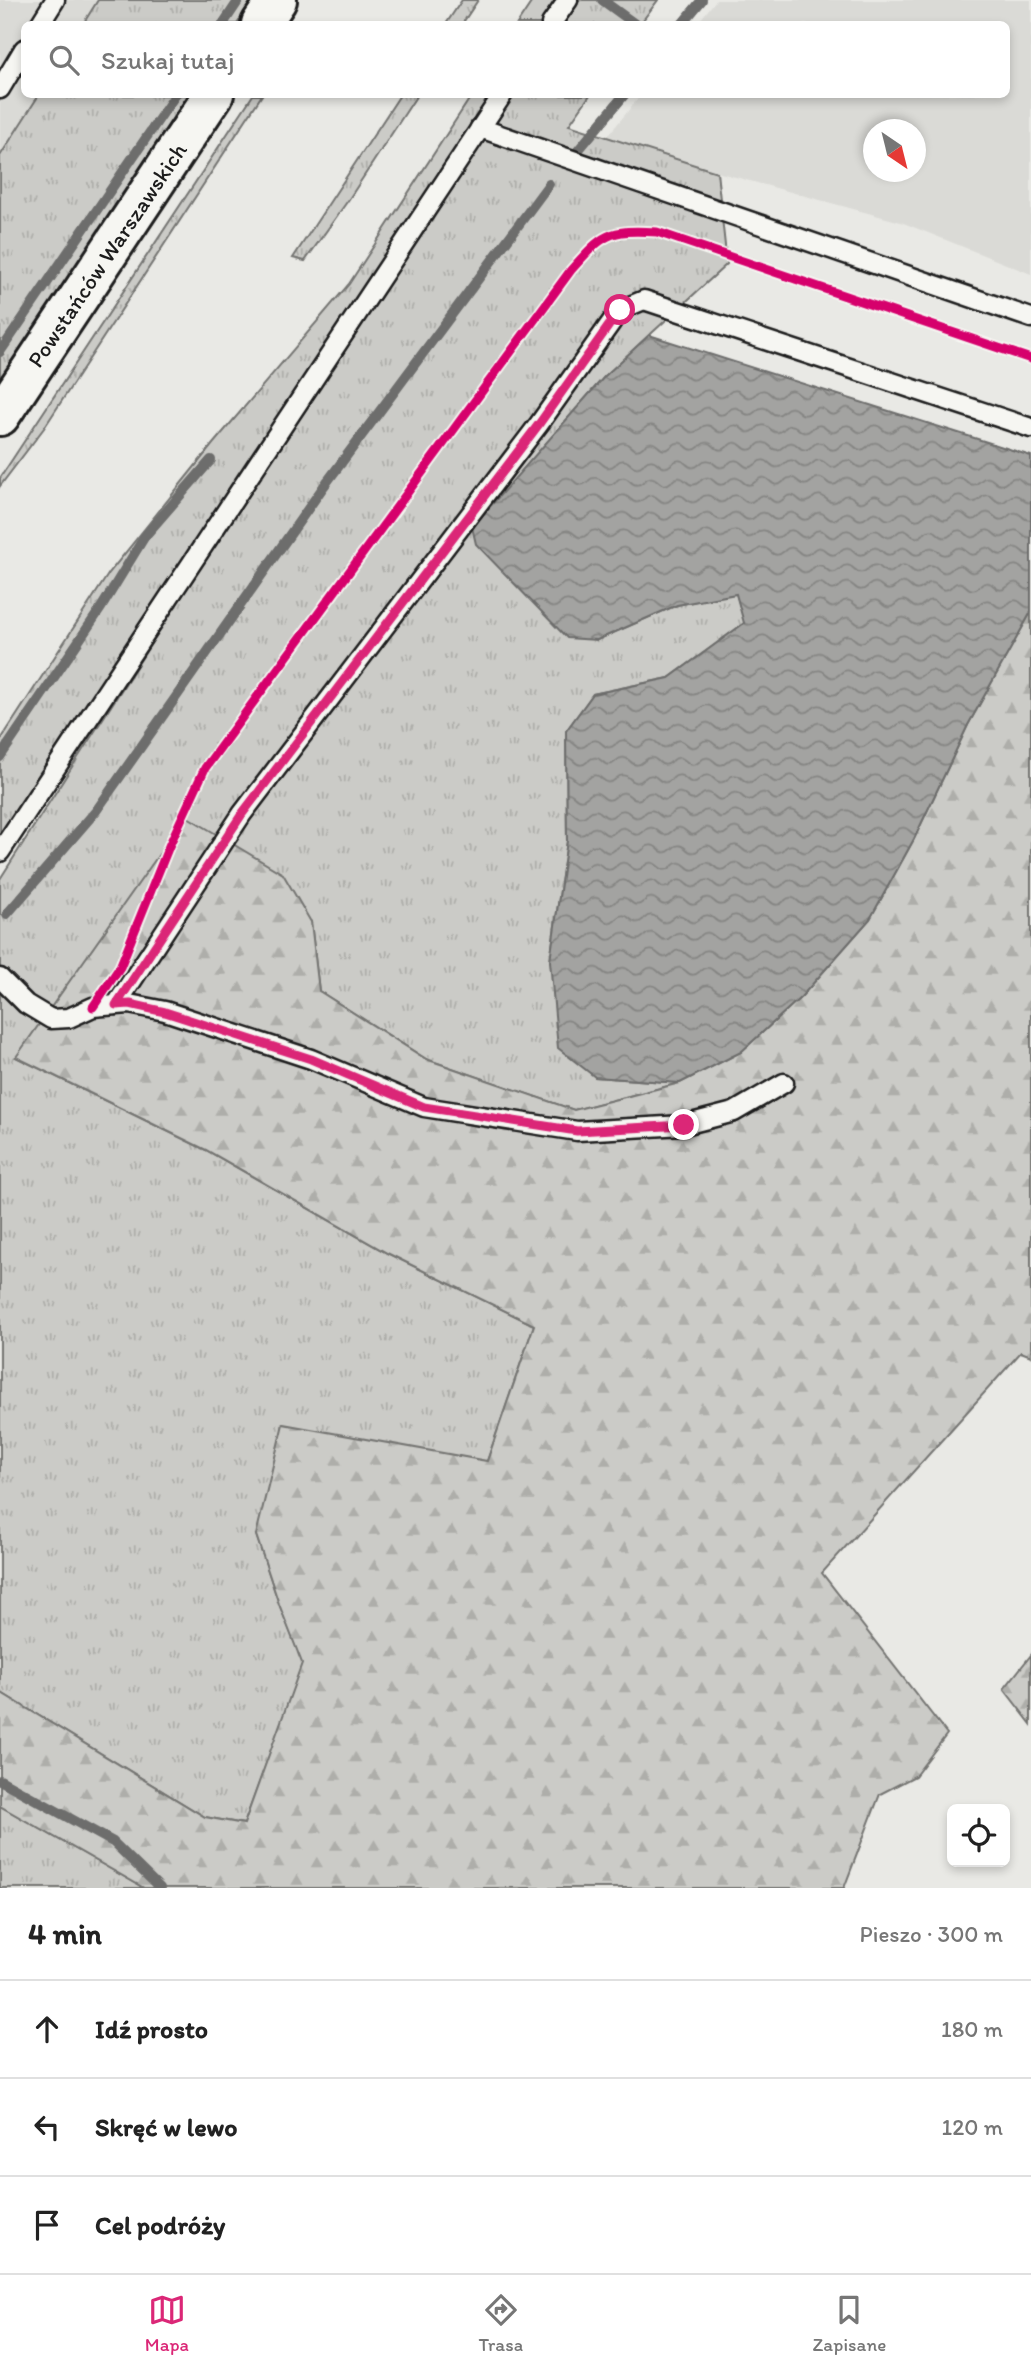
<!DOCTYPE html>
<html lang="pl">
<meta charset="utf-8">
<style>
body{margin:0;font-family:Itim,sans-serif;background:#f2f2f2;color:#222}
.controls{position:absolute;right:21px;bottom:21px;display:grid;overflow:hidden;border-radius:10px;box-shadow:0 4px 10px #0003}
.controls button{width:63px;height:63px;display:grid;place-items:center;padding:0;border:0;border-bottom:2px solid #e0e0e0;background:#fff;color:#222;font:35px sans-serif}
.compass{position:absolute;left:863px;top:119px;width:63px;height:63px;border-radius:50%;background:#fff;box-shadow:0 4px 10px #0003;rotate:145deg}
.stop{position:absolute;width:21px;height:21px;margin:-16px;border:5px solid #db2777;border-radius:50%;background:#fff}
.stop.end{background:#db2777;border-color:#fff;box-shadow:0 2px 7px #0008}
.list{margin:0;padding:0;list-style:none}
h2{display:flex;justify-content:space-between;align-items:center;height:91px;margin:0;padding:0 28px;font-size:30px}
h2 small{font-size:23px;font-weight:400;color:#767676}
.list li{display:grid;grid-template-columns:46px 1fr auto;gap:21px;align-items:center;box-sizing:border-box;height:98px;padding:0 28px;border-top:2px solid #e0e0e0}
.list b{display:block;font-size:26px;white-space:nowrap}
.list em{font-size:23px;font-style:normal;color:#767676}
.icon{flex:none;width:38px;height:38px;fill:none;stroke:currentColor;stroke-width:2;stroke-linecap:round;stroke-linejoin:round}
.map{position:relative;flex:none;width:1031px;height:1888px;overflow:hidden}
.search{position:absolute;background:#fff;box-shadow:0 4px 10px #0003;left:21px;right:21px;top:21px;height:77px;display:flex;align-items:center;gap:18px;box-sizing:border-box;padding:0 24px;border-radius:10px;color:#767676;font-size:26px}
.sheet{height:385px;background:#fff}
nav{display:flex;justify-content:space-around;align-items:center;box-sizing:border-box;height:98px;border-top:2px solid #e0e0e0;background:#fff;font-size:19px;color:#767676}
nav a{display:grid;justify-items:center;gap:4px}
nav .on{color:#db2777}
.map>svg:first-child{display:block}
.built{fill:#dadad6;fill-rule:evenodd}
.grass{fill:url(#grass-tufts);stroke:#747472;stroke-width:2}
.forest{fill:url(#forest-firs);stroke:#747472;stroke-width:2}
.water{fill:url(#water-waves);stroke:#6d6d6c;stroke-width:2}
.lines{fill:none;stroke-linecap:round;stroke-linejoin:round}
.stream{stroke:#6d6d6c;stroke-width:10}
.lane-casing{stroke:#1c1c1c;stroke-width:23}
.primary-casing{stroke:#1c1c1c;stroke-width:44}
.lane{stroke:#f6f6f2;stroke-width:18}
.primary{stroke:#f6f6f2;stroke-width:38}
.cycleway-casing{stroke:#f6f6f2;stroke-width:13}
.cycleway{stroke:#d6006c;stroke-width:9}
.route{stroke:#db2777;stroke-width:9}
.labels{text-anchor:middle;stroke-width:5;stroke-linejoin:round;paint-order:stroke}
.street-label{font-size:23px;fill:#1c1c1c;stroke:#f6f6f2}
</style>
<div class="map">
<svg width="1031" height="1888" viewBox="0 0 1031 1888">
<defs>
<pattern id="grass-tufts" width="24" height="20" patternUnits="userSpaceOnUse" patternTransform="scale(1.75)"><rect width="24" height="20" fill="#cbcbc7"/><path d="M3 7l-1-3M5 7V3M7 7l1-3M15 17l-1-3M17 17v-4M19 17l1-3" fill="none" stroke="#aeaeaa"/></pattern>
<pattern id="forest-firs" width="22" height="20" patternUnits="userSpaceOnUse" patternTransform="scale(1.75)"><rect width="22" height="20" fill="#cbcbc7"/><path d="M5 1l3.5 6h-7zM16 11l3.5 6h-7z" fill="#aeaeaa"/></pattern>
<pattern id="water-waves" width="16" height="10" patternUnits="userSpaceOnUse" patternTransform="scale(1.75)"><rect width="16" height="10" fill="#a3a3a1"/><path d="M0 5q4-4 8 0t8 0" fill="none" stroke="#848482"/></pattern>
</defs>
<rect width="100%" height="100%" fill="#e9e9e5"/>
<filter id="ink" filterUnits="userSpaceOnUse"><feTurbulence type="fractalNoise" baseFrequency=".0143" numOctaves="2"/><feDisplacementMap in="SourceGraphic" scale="14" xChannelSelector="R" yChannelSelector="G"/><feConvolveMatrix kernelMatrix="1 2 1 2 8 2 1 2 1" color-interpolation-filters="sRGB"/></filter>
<g filter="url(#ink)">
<!-- built -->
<g class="built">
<path d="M0,0H202L186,24H24V94L141,95L0,310Z"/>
<path d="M716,0H1031V274L901,222L717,172L606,138L641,95L1006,94V24H697ZM874,130H916V172H874Z"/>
</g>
<!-- grass -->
<g class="grass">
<path d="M98,0H253L237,24H83Z"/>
<path d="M462,0H478L462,24H446Z"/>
<path d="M533,0H561L544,24H517Z"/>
<path d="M568,0H658L640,24H551Z"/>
<path d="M39,95H190L0,382V156Z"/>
<path d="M253,95H262L44,428L0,486V478Z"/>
<path d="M400,95H417L349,199L305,261L293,258Z"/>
<path d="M472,95H497L0,836V741L109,573L213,444L349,284Z"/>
<path d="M503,95H590L569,125L717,172L727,264L605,376L472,528L597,640L677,605L736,593L745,623L669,678L593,694L566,731L567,841L550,961L595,1077L680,1083L574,1110L426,1059L319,991L311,922L16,1057L206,1150L387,1253L534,1325L487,1461L256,1535L279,1604L303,1663L244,1824L205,1817L0,1692V879Z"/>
<path d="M0,1806L144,1888H0Z"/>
</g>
<!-- forest -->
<g class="forest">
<path d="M1031,612V1356L1021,1352L822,1573L947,1734L915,1776L880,1794L844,1888H144L0,1806V1692L205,1817L244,1824L302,1663L279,1604L256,1535L283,1424L487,1461L534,1325L387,1253L206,1150L16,1057L186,816L283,874L311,922L319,991L426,1059L574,1110L680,1083L741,1052L801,997L870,919L914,839L968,725Z"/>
<path d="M1031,1655V1724L1004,1689Z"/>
</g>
<!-- water -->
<path class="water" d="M649,335L1031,456V612L968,725L914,839L870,919L801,997L741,1052L680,1083L595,1077L558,1048L550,961L567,841L566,731L593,694L669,678L744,623L736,594L677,605L597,640L567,638L476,544L472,527L605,376Z"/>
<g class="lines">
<!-- stream -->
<g class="stream">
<path d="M602,0L635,24"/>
<path d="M223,24L239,0"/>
<path d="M682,24L702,0"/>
<path d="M576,153L625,94"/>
<path d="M0,352L176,94"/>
<path d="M0,757L101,608L145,536L211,460"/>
<path d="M7,914L96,811L324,486L549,184"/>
<path d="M0,1780L113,1842L160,1888"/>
</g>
<!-- lane casing -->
<g class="lane-casing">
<g id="lane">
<path d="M40,24L55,0"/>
<path d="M551,24L568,0"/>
<path d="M0,89L24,49"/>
<path d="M480,128L1031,318"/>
<path d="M0,852L503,94"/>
<path d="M0,978L26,1004L51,1019L69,1018L93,1007L129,1004L165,1011L311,1059L424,1107L577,1131L684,1125L734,1112L784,1083"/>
<path d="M116,1005L242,814L539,424L620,310L644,300L1031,428"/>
</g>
</g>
<!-- primary casing -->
<g class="primary-casing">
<g id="primary">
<path d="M261,24L277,0"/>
<path d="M0,416L214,94"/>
</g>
</g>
<!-- lane -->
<use href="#lane" class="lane"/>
<!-- primary -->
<use href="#primary" class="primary"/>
<!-- cycleway casing -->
<g class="cycleway-casing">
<path id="cycleway" d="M93,1007L120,967L169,846L205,768L571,270C603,234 608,229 657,232L1031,359"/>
</g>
<!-- cycleway -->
<use href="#cycleway" class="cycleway"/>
</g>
</g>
<g class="lines" filter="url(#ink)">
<!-- route -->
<path class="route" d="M620,310L539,424L242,814L116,1005L130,1004L165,1012L311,1059L424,1107L577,1131L684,1125"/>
</g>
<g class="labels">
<!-- street labels -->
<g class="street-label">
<text transform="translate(107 255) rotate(-56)" y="8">Powstańców Warszawskich</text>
</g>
</g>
</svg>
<div class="controls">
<button><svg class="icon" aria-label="locate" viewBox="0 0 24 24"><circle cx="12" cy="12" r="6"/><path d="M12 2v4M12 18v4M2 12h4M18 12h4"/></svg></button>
</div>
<svg class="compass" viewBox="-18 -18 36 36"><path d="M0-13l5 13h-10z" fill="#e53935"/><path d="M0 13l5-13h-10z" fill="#767676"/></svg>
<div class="stop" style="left:620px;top:310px"></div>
<div class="stop end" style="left:684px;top:1125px"></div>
<div class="search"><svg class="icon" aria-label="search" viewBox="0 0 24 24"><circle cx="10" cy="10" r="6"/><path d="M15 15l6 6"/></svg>Szukaj tutaj</div>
</div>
<section class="sheet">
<h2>4 min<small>Pieszo · 300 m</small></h2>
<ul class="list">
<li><svg class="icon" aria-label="ahead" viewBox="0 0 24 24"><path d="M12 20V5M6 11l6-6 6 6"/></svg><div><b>Idź prosto</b></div><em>180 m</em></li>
<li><svg class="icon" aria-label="left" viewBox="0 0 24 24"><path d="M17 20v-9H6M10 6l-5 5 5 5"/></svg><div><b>Skręć w lewo</b></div><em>120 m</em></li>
<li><svg class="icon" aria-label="arrive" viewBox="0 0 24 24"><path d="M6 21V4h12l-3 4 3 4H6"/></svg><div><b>Cel podróży</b></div></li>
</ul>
</section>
<nav>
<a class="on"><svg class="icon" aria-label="map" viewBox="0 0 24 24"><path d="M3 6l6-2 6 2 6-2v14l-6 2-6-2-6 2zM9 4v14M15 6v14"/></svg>Mapa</a>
<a><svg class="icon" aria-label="directions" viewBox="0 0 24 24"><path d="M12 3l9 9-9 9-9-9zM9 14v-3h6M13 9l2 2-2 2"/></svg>Trasa</a>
<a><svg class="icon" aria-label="saved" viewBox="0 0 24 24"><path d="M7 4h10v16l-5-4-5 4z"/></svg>Zapisane</a>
</nav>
